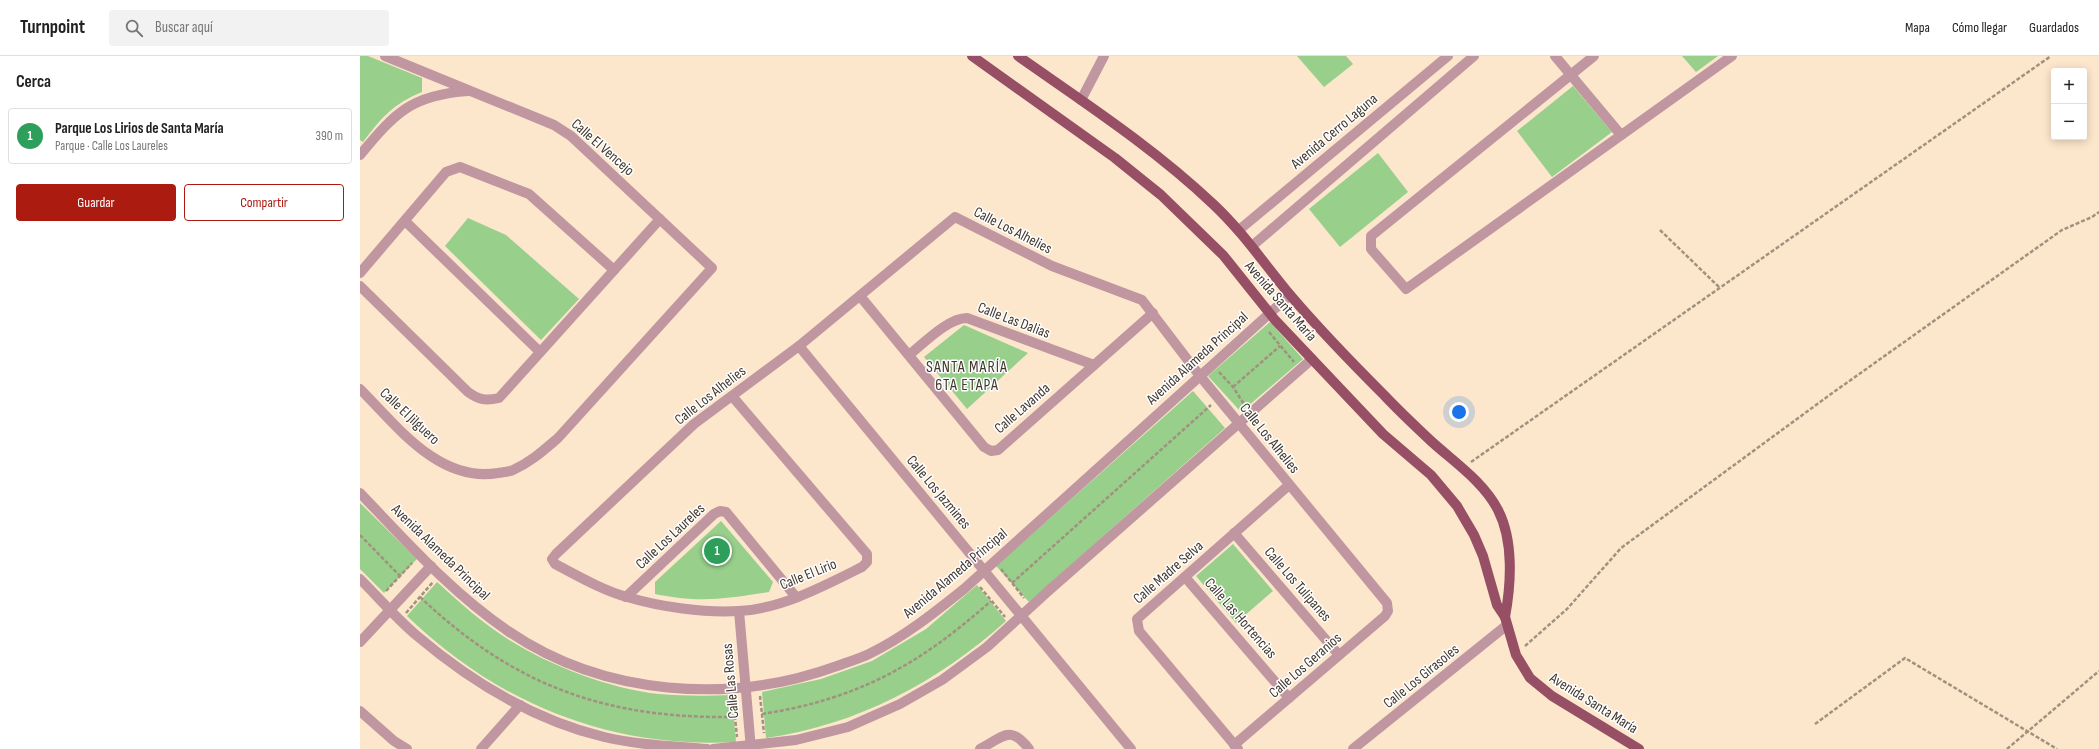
<!DOCTYPE html>
<html lang="es">
<meta charset="utf-8">
<style>
body{margin:0;font-family:"Sofia Sans Condensed",sans-serif;background:#f2f2f2;color:#222}
.controls{position:absolute;right:12px;top:12px;display:grid;overflow:hidden;border-radius:4px;box-shadow:0 2px 10px #0003}
.controls button{width:36px;height:36px;display:grid;place-items:center;padding:0;border:0;border-bottom:1px solid #e0e0e0;background:#fff;color:#222;font:20px sans-serif}
.you{position:absolute;left:1099px;top:356px;width:14px;height:14px;margin:-10px;border:3px solid #fff;border-radius:50%;background:#1a73e8;box-shadow:0 0 0 6px #1a73e833}
.badge{display:grid;place-items:center;width:26px;height:26px;border-radius:50%;background:#ab1b10;color:#fff;font-size:13px;font-weight:700}
.pin{position:absolute;translate:-50% -50%;border:2px solid #fff;box-shadow:0 1px 4px #0006}
.list{margin:0;padding:0;list-style:none}
h2{display:flex;justify-content:space-between;align-items:center;height:52px;margin:0;padding:0 16px;font-size:17px}
h2 small{font-size:13px;font-weight:400;color:#767676}
.list li{display:grid;grid-template-columns:26px 1fr auto;gap:12px;align-items:center;box-sizing:border-box;height:56px;margin:0 8px 8px;padding:0 8px;border:1px solid #e0e0e0;border-radius:4px}
.list b{display:block;font-size:15px;white-space:nowrap}
.list p{margin:0;font-size:13px;white-space:nowrap;color:#767676}
.list em{font-size:13px;font-style:normal;color:#767676}
.actions{display:flex;gap:8px;padding:12px 16px}
.actions a{flex:1;padding:9px 0;border:1px solid #ab1b10;border-radius:4px;text-align:center;font-size:14px;color:#ab1b10}
.actions .main{background:#ab1b10;color:#fff}
.icon{flex:none;width:22px;height:22px;fill:none;stroke:currentColor;stroke-width:2;stroke-linecap:round;stroke-linejoin:round}
.map{position:relative;flex:none;width:1739px;height:693px;overflow:hidden}
header{display:flex;align-items:center;gap:24px;box-sizing:border-box;height:56px;padding:0 20px;background:#fff;border-bottom:1px solid #e0e0e0}
header strong{font-size:19px}
nav{display:flex;gap:22px;margin-inline-start:auto;font-size:14px}
.search{width:280px;height:36px;background:#f2f2f2;display:flex;align-items:center;gap:10px;box-sizing:border-box;padding:0 14px;border-radius:4px;color:#767676;font-size:15px}
main{display:flex}
aside{flex:1;background:#fff}
.map>svg:first-child{display:block}
.green{fill:#97cf8b}
.lines{fill:none;stroke-linecap:round;stroke-linejoin:round}
.path{stroke:#a1927f;stroke-width:2.5;stroke-dasharray:4 2;stroke-linecap:butt}
.minor{stroke:#c096a1;stroke-width:10}
.major{stroke:#964f65;stroke-width:10}
.labels{text-anchor:middle;stroke-width:3;stroke-linejoin:round;paint-order:stroke}
.street-label{font-size:15px;fill:#41382e;stroke:#fff}
.neighbourhood-label{font-size:16px;letter-spacing:1px;fill:#41382e;stroke:#fff}
</style>
<header>
<strong>Turnpoint</strong>
<div class="search"><svg class="icon" aria-label="search" viewBox="0 0 24 24"><circle cx="10" cy="10" r="6"/><path d="M15 15l6 6"/></svg>Buscar aquí</div>
<nav><a>Mapa</a><a>Cómo llegar</a><a>Guardados</a></nav>
</header>
<main>
<aside>
<h2>Cerca<small></small></h2>
<ul class="list">
<li><span class="badge" style="background:#2e9e5b">1</span><div><b>Parque Los Lirios de Santa María</b><p>Parque · Calle Los Laureles</p></div><em>390 m</em></li>
</ul>
<div class="actions"><a class="main">Guardar</a><a>Compartir</a></div>
</aside>
<div class="map">
<svg width="1739" height="693" viewBox="0 0 1739 693">
<rect width="100%" height="100%" fill="#fce6cc"/>
<!-- green -->
<g class="green">
<path d="M0,0H8L62,22V36C33,48 22,61 3,86L0,84Z"/>
<path d="M937,0H986L993,8L964,31Z"/>
<path d="M1322,0H1358L1336,16Z"/>
<path d="M1213,30L1252,76L1192,121L1157,75Z"/>
<path d="M1018,97L1048,136L980,191L949,153Z"/>
<path d="M108,162L146,179L219,243L181,284L85,190Z"/>
<path d="M910,266L943,303L881,356L848,320Z"/>
<path d="M604,269L668,297L607,353L564,301Z"/>
<path d="M833,335L865,372L669,546L636,510Z"/>
<path d="M0,447L57,503L24,537L0,513Z"/>
<path d="M361,465L413,526L409,536C366,543 338,547 295,538V526Z"/>
<path d="M873,488L913,535L876,567L836,520Z"/>
<path d="M77,526C95,542 113,559 133,573C177,605 245,632 299,638C323,640 348,640 372,639L376,686C249,693 137,647 47,560Z"/>
<path d="M617,529L646,565C578,626 497,669 406,682L402,636L461,623L512,605L566,573Z"/>
</g>
<g class="lines">
<!-- path -->
<g class="path">
<path d="M1300,174L1360,232"/>
<path d="M909,276L934,306"/>
<path d="M859,316L873,331L884,348"/>
<path d="M873,331L920,290"/>
<path d="M1111,406L1691,0"/>
<path d="M0,479L40,520"/>
<path d="M641,513L664,542"/>
<path d="M652,527L851,349"/>
<path d="M620,531L645,561"/>
<path d="M26,535L52,507"/>
<path d="M60,541C154,630 246,663 375,661"/>
<path d="M46,557L73,526"/>
<path d="M1165,590L1207,553L1261,492L1471,338L1702,174L1732,161L1739,156"/>
<path d="M400,640L404,677"/>
<path d="M373,642L377,681"/>
<path d="M402,658C498,643 559,609 631,545"/>
<path d="M1455,668L1545,602L1697,693"/>
<path d="M1647,693L1739,615"/>
</g>
<!-- minor -->
<g class="minor">
<path d="M1195,0L1261,79"/>
<path d="M1234,0L1011,180V193L1046,233L1372,0"/>
<path d="M721,44L744,0"/>
<path d="M0,99C35,57 51,39 108,35"/>
<path d="M45,165L180,296"/>
<path d="M879,174L1088,0"/>
<path d="M892,190L1114,0"/>
<path d="M0,217L86,116L100,111L169,138L254,214"/>
<path d="M0,230L108,336C119,344 126,345 139,342L300,163"/>
<path d="M500,240L624,391L631,395L638,394L793,257"/>
<path d="M439,290L771,693"/>
<path d="M549,299C564,287 588,262 607,262L734,309"/>
<path d="M0,333C37,370 79,427 138,417C143,416 149,416 153,414C171,406 184,394 198,382L352,212L211,80L194,69L25,0"/>
<path d="M372,340L507,498V506L502,511C464,530 421,553 379,555C343,557 301,551 267,541C242,534 218,520 195,508L192,503L196,498L334,368L439,290L595,161L692,210L782,244L840,320L1027,547L1028,555L1025,560L874,689"/>
<path d="M0,437C47,486 92,537 148,575C243,640 370,649 477,610C487,606 499,603 509,598C544,581 574,557 604,533L930,239"/>
<path d="M874,477L979,599"/>
<path d="M825,521L929,642"/>
<path d="M0,523C18,541 36,562 56,579C110,625 174,664 244,681C278,689 312,690 347,693"/>
<path d="M266,541L354,458L360,455L366,456L436,541"/>
<path d="M379,555L391,693"/>
<path d="M0,586L71,510"/>
<path d="M0,655L34,685L47,693"/>
<path d="M121,693L160,649"/>
<path d="M353,693L436,684L488,671L540,648L582,624L627,591L686,537L952,303"/>
<path d="M620,693C643,681 650,668 669,693"/>
<path d="M878,693L779,575L777,563L929,429"/>
<path d="M993,693L1147,569"/>
</g>
<!-- major -->
<g class="major">
<path d="M612,0L755,102L801,139L863,199L915,264L1023,378L1071,419L1097,450L1114,479L1123,500L1137,549L1145,561L1156,599L1170,622L1192,640L1279,693"/>
<path d="M658,0C725,47 794,92 853,148C883,176 905,209 931,240C960,274 992,307 1024,339C1039,355 1055,370 1071,385C1094,406 1124,426 1138,454C1154,485 1151,529 1145,561"/>
</g>
</g>
<g class="labels">
<!-- street labels -->
<g class="street-label">
<text transform="translate(974 75) rotate(-40)" y="5">Avenida Cerro Laguna</text>
<text transform="translate(243 91) rotate(41)" y="5">Calle El Vencejo</text>
<text transform="translate(653 174) rotate(27)" y="5">Calle Los Alhelies</text>
<text transform="translate(921 245) rotate(49)" y="5">Avenida Santa María</text>
<text transform="translate(654 264) rotate(21)" y="5">Calle Las Dalias</text>
<text transform="translate(837 302) rotate(-42)" y="5">Avenida Alameda Principal</text>
<text transform="translate(350 339) rotate(-38)" y="5">Calle Los Alhelies</text>
<text transform="translate(662 352) rotate(-41)" y="5">Calle Lavanda</text>
<text transform="translate(50 360) rotate(43)" y="5">Calle El Jilguero</text>
<text transform="translate(910 382) rotate(51)" y="5">Calle Los Alhelies</text>
<text transform="translate(579 436) rotate(50)" y="5">Calle Los Jazmines</text>
<text transform="translate(310 480) rotate(-43)" y="5">Calle Los Laureles</text>
<text transform="translate(81 496) rotate(44)" y="5">Avenida Alameda Principal</text>
<text transform="translate(808 516) rotate(-41)" y="5">Calle Madre Selva</text>
<text transform="translate(595 517) rotate(-40)" y="5">Avenida Alameda Principal</text>
<text transform="translate(448 518) rotate(-22)" y="5">Calle El Lirio</text>
<text transform="translate(938 528) rotate(49)" y="5">Calle Los Tulipanes</text>
<text transform="translate(881 562) rotate(49)" y="5">Calle Las Hortencias</text>
<text transform="translate(945 609) rotate(-41)" y="5">Calle Los Geranios</text>
<text transform="translate(1061 620) rotate(-39)" y="5">Calle Los Girasoles</text>
<text transform="translate(370 625) rotate(-95)" y="5">Calle Las Rosas</text>
<text transform="translate(1234 647) rotate(32)" y="5">Avenida Santa María</text>
</g>
<!-- neighbourhood labels -->
<g class="neighbourhood-label">
<text x="607" y="316">SANTA MARÍA<tspan x="607" dy="18">6TA ETAPA</tspan></text>
</g>
</g>
</svg>
<div class="controls">
<button>+</button>
<button>−</button>
</div>
<div class="you"></div>
<div class="pin badge" style="left:357px;top:495px;background:#2e9e5b">1</div>
</div>
</main>
